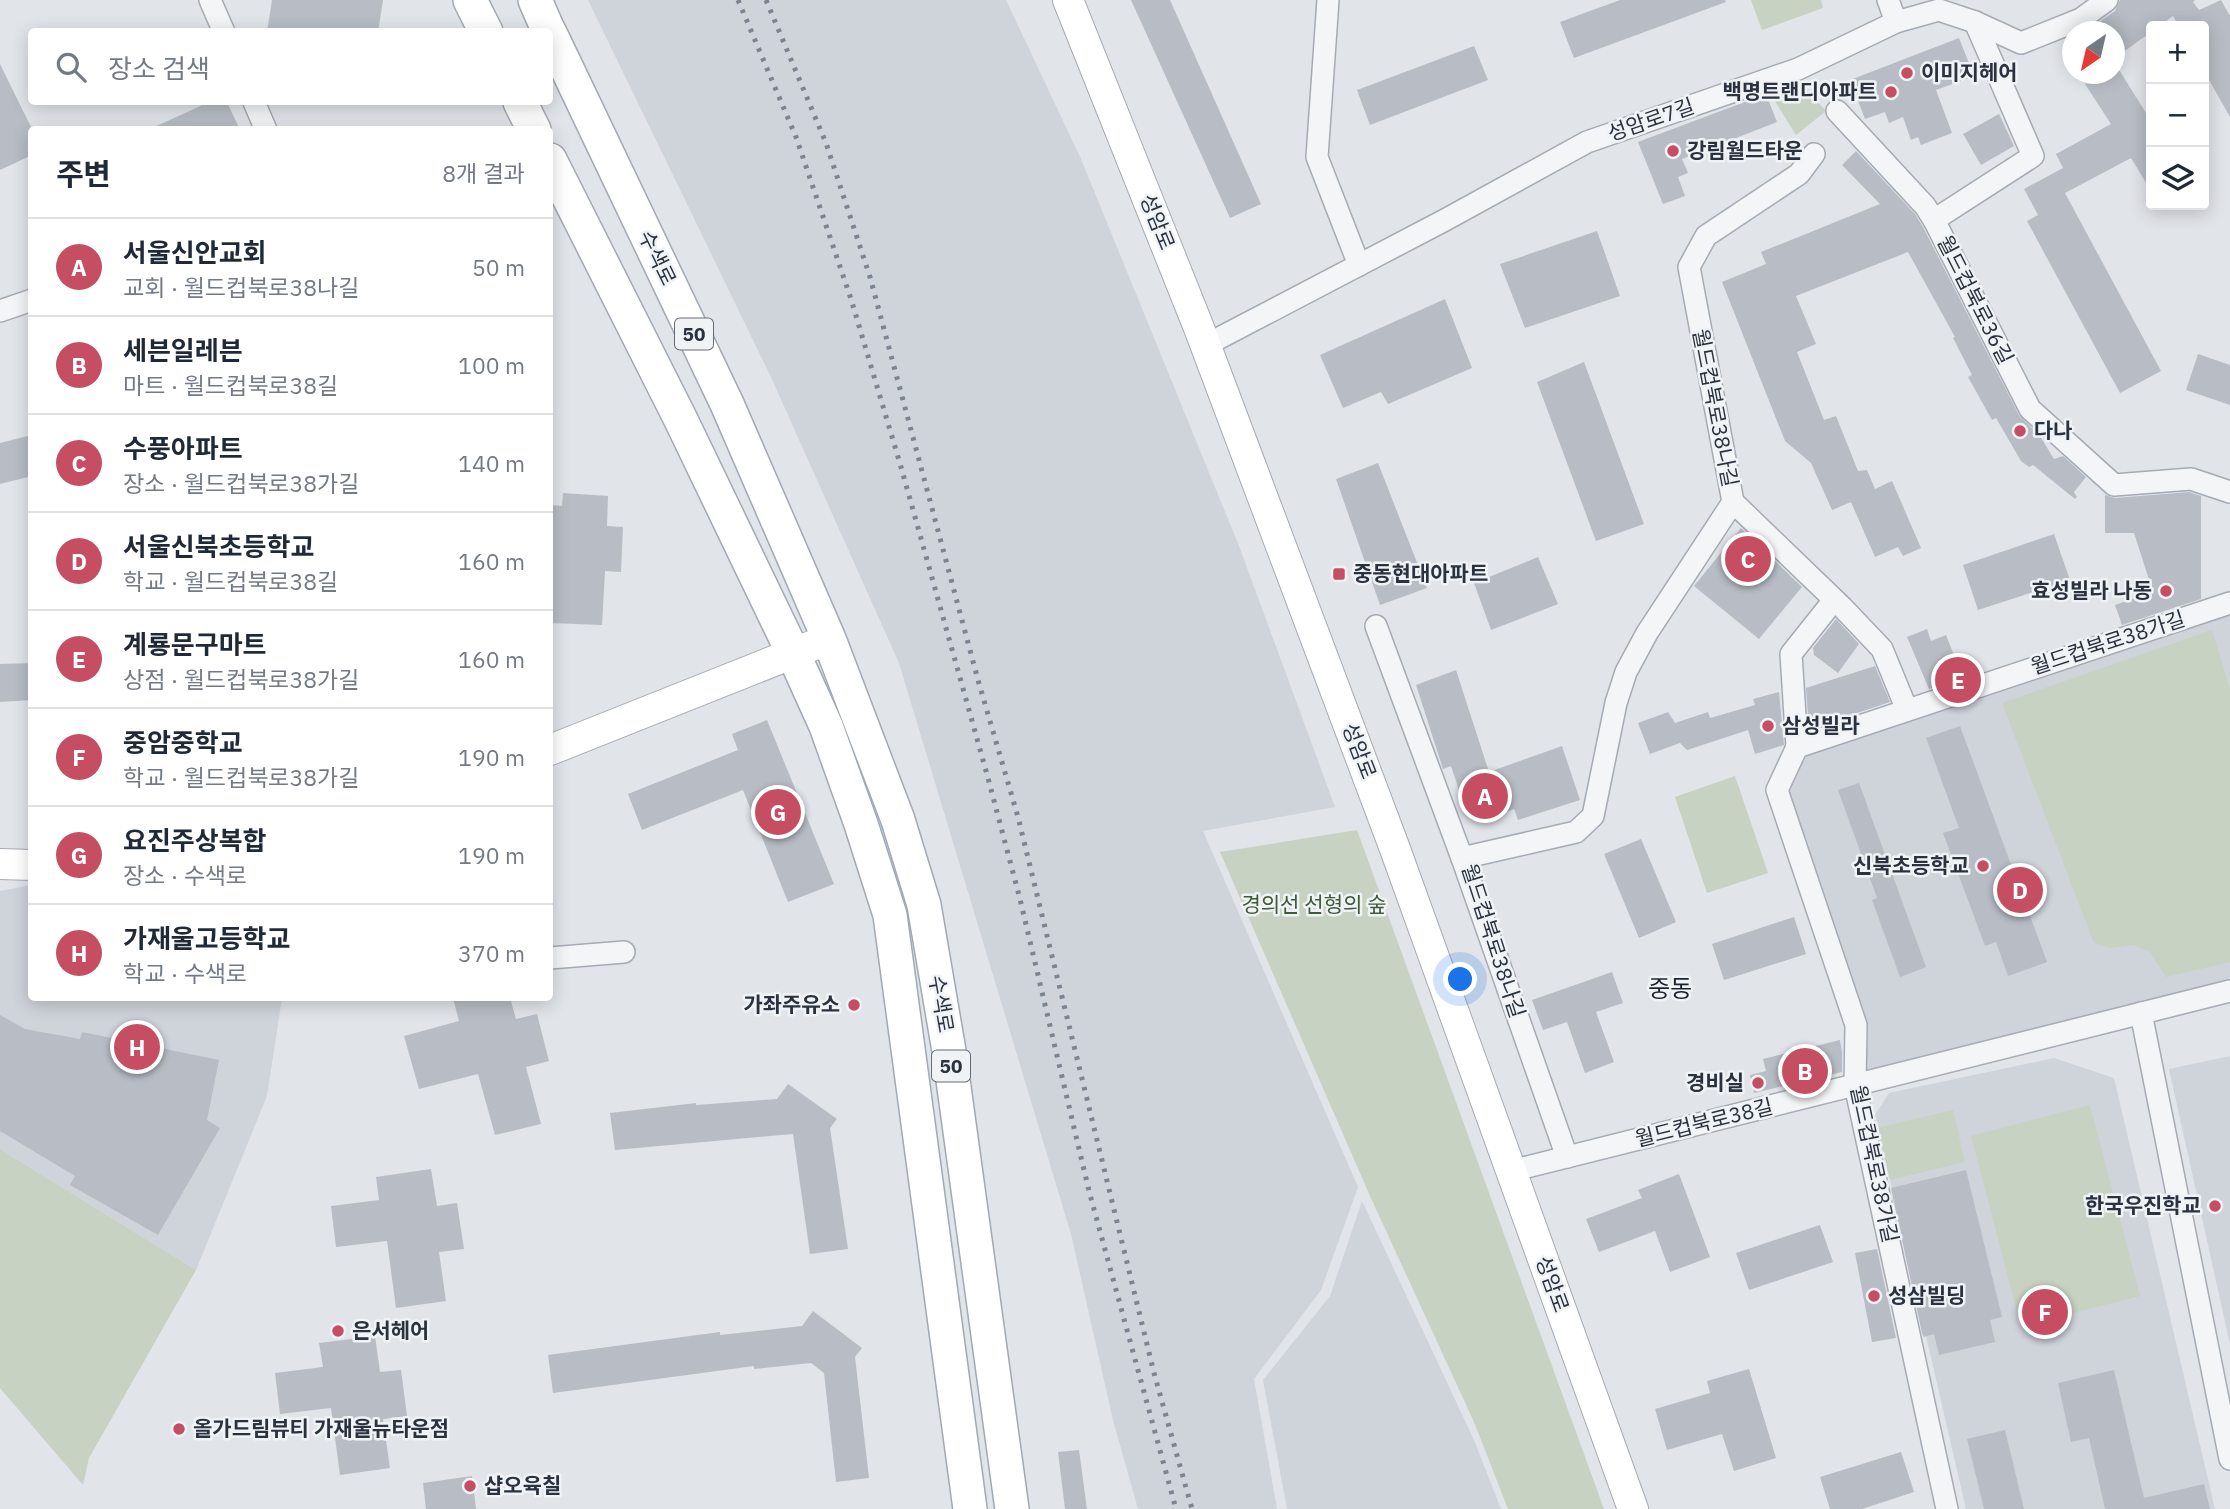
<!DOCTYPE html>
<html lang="ko">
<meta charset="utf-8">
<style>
body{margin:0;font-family:"IBM Plex Sans","Noto Sans KR",sans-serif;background:#f6f6f7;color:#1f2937}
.controls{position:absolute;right:21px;top:21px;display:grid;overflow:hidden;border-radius:7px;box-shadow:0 4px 18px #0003}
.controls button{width:63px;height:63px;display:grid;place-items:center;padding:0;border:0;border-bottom:2px solid #e0e1e3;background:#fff;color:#1f2937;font:35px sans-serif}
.compass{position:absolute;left:2062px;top:21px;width:63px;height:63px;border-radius:50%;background:#fff;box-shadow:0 4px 18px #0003;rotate:214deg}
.you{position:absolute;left:1461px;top:980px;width:24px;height:24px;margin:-18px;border:5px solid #fff;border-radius:50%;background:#1a73e8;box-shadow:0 0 0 10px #1a73e833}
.badge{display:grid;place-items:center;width:46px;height:46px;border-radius:50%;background:#c64e62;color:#fff;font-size:23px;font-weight:700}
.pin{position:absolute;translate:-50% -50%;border:4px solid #fff;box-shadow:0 2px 7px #0006}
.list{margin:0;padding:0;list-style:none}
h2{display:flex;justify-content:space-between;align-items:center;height:91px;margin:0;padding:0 28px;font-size:30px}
h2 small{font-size:23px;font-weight:400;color:#747a83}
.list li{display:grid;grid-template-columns:46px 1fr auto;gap:21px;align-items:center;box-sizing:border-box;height:98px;padding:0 28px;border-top:2px solid #e0e1e3}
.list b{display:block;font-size:26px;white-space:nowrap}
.list p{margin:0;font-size:23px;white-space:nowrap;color:#747a83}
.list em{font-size:23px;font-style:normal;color:#747a83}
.icon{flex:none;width:38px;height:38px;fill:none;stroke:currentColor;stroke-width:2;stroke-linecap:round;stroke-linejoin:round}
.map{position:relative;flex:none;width:2230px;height:1509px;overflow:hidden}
.search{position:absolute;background:#fff;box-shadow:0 4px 18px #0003;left:28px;top:28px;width:525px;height:77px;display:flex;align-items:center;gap:18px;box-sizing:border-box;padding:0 24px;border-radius:7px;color:#747a83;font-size:26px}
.panel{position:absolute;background:#fff;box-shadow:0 4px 18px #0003;left:28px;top:126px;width:525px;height:875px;border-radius:7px}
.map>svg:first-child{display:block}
.built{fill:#cfd3da}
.green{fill:#c7d2c2}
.building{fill:#b8bdc5}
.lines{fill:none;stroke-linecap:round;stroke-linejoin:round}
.street-casing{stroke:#a6abb3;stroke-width:24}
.secondary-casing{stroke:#a6abb3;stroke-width:32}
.primary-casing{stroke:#a1a9b3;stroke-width:36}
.street{stroke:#f3f5f7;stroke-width:21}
.secondary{stroke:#fff;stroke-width:30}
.primary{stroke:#fff;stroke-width:33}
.rail{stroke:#7b8491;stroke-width:5;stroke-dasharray:3.5 7;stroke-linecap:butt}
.poi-dot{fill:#c64e62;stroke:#f0f3f6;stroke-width:2.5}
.labels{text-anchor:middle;stroke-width:5;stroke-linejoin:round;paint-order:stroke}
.shield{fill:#f0f3f6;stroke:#656c76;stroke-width:2}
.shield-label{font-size:19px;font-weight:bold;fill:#2a323f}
.poi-label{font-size:21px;font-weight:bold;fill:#2a323f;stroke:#f0f3f6;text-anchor:start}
.street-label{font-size:21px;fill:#2a323f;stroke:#f0f3f6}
.park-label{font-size:21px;fill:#3f5a38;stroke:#f0f3f6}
.quarter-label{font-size:24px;fill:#1c2330;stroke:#f0f3f6}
</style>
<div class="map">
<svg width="2230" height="1509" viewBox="0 0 2230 1509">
<rect width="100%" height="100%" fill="#e1e4e9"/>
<!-- built -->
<g class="built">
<path d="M588,0H1006L1081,159L1239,546L1335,807L1203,831L1358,1187L1321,1290L1254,1379L1277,1509H1138L1113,1420L1071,1234L899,663L770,375Z"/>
<path d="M2230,603V990L1855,1085L1856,1025L1777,790L1797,747Z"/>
<path d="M31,885L32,998H282L267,1096L196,1270L0,1149V891Z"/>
<path d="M2230,1056V1344L2169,1069Z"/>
<path d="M2054,1058L2114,1078L2215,1509H1966L1875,1115L1889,1093Z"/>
<path d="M1362,1201L1474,1440L1501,1509H1287L1263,1380L1330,1296Z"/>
</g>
<!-- green -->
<g class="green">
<path d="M1751,0H1821L1823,8L1762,30Z"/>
<path d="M1798,80L1826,111L1796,135L1768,90Z"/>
<path d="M2212,630L2230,689V962L2166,977L2150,952L2134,945L2111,948L2094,943L2002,703Z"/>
<path d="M1735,776L1768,873L1707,893L1675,797Z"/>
<path d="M1357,830L1604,1509H1508L1474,1422L1370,1196L1220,852Z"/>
<path d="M2090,1105L2140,1296L2021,1326L1971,1136Z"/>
<path d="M1953,1110L1965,1162L1890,1180L1877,1128Z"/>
<path d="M0,1149L196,1270L89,1458L83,1485L0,1388Z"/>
</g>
<!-- building -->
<g class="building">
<path d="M272,0H383L378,32H267Z"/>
<path d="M1131,0H1170L1261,204L1230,218Z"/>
<path d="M1620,0H1725L1726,2L1574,58L1560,22Z"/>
<path d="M2120,0H2195L2193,2L2199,10L2221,0L2230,16V117L2204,71V26H2170L2177,23L2173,16L2159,26H2151V32L2115,58V32H2085L2115,11Z"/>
<path d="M1959,38L1974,76L1936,90L1952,133L1921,145L1918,137L1911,140L1903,117L1889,123L1885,112L1865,119L1850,80Z"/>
<path d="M1474,46L1488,80L1370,125L1357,90Z"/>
<path d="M0,64L32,129V155L0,170Z"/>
<path d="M2116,65L2151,121V191L2131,158L2065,193L2161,371L2120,393L2027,221L2038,215L2024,189L2063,168L2056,154L2111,124L2085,84L2102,74H2115Z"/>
<path d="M1766,94L1777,122L1682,159L1688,173L1678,177L1685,196L1663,204L1638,142Z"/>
<path d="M209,102H227L240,130H148Z"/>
<path d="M1999,114L2014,146L1981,165L1963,134Z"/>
<path d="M1856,151L1915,214L1923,227L2019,415L2040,436L2054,459L2063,456L2086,477L2074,492L2077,497L2075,499L2033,465L2029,467L2021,461L1996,418L1992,420L1968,377L1972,375L1953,338L1955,337L1908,252L1796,296L1816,344L1797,352L1824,420L1836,416L1858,471L1867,470L1875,489L1892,481L1921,548L1903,556L1898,547L1875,557L1851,502L1832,510L1811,463L1785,441L1722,282L1766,264L1761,252L1880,204L1842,165Z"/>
<path d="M1597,231L1620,296L1525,328L1500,264Z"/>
<path d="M1445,299L1472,368L1388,404L1381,392L1343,408L1320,355Z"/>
<path d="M2198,354L2230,365V405L2186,390Z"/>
<path d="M1584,362L1644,524L1596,541L1537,382Z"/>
<path d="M32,435V476L0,484V443Z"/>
<path d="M1378,463L1427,588L1380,605L1336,479Z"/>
<path d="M2189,492L2201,496V599L2122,625L2115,605L2153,592L2134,533H2105V495L2115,498Z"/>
<path d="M563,493L608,496L607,526L623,527L621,572L605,571L602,625L550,623V505L562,506Z"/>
<path d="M1741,528L1802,587L1759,639L1694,586Z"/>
<path d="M2054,534L2070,580L1978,610L1963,565Z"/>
<path d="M1538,557L1558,604L1491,630L1474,583Z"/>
<path d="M1836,619L1859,644L1838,673L1814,655L1813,648Z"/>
<path d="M1927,629L1931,641L1946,635L1963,678L1929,689L1907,637Z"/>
<path d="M32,663V700L0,702V664Z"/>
<path d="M1875,666L1890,702L1809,729L1806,688Z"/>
<path d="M1456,670L1489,772L1562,746L1580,800L1518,820L1514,809L1490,818L1465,808L1451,766L1443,769L1416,685Z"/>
<path d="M1779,692L1784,745L1755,754L1748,730L1687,750L1680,743L1650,754L1638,723L1668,712L1675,723L1708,712L1710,718L1755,705L1753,699Z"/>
<path d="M767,720L834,884L788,902L743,790L642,830L628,794L738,750L732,734Z"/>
<path d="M1960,726L2047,962L2008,976L1996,942L1985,946L1943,833L1959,828L1926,738Z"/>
<path d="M1859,783L1926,967L1900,977L1872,900L1877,898L1838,790Z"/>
<path d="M1641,839L1676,922L1639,938L1604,854Z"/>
<path d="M1794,917L1806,954L1724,980L1712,944Z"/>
<path d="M1612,972L1623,1003L1596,1012L1614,1062L1585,1073L1567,1022L1543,1030L1532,1000Z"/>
<path d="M453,998H510L516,1019L537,1014L549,1061L526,1067L541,1124L495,1135L478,1074L419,1089L404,1036L459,1021Z"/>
<path d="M0,1015L25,1029L80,1039L82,1032L219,1060L207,1120L220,1128L158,1235L70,1185L75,1176L0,1131Z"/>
<path d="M1840,1040L1842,1052V1072L1754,1093L1750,1075L1766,1071L1763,1059Z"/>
<path d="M788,1084L837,1119L830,1128L848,1249L810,1254L793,1134L615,1150L610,1113L696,1103V1105L777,1099Z"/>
<path d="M431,1169L437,1206L457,1203L464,1249L439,1252L446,1301L396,1308L387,1241L336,1247L331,1206L379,1200L376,1177Z"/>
<path d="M1966,1170L2002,1317L1990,1320L1995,1342L1939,1355L1934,1334L1924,1337L1922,1333L1891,1188Z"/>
<path d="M1679,1174L1710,1257L1670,1272L1655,1231L1599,1252L1586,1219L1642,1198L1638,1190Z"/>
<path d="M1820,1225L1833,1262L1749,1290L1736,1253Z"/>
<path d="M1877,1249L1896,1338L1872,1342L1855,1253Z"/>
<path d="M813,1311L862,1348L855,1357L869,1478L836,1482L824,1373L811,1363L754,1369V1366L553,1393L548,1355L720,1332V1335L802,1326Z"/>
<path d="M375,1336L380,1372L401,1370L407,1416L383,1419L390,1468L340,1475L331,1408L280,1414L275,1373L323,1367L319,1343Z"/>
<path d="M1749,1369L1776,1458L1734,1471L1722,1434L1667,1450L1655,1409L1710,1393L1707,1381Z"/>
<path d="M2114,1370L2144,1498L2204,1484L2210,1509H2105L2089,1438L2071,1442L2058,1383Z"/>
<path d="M2005,1430L2024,1509H1984L1967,1439Z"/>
<path d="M1079,1450L1087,1509H1065L1058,1452Z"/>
<path d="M1901,1452L1914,1492L1862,1509H1830L1820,1477Z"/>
<path d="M472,1476L476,1509H426L423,1483Z"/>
</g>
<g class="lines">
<!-- street casing -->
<g class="street-casing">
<g id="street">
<path d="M210,0L224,32"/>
<path d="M1328,0L1317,157L1359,265"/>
<path d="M1888,0L1896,22"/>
<path d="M1975,22L2033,156L1934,220L2030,409L2114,485L2191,479L2230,492"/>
<path d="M254,102L266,130"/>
<path d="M1837,111L1925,206L1934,220"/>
<path d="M0,311L32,300"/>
<path d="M1206,345L1445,220L1587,142L1798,69L1896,22L1939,10L1975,22L2021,43L2081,19L2107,0"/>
<path d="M1733,502L1843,608L1882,649L1907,710"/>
<path d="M1376,626L1462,858"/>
<path d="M1797,747L1791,654L1834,600"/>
<path d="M550,958L624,952"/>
<path d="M2141,1013L2230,1459"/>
<path d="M1567,1157L1462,858L1576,832L1593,816L1616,703L1626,672L1647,633L1733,502L1689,267L1706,236L1799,174L1814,154"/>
<path d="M1511,1171L2230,991"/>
<path d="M1947,1509L1855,1085L1856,1025L1777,790L1797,747L2230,603"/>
</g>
</g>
<!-- secondary casing -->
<g class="secondary-casing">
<g id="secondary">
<path d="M1068,0L1199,328L1395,849L1633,1509"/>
<path d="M550,750L829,639"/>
<path d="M0,864L32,865"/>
</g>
</g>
<!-- primary casing -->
<g class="primary-casing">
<g id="primary">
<path d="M470,0L486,32"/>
<path d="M535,0L549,32"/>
<path d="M550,33L727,404L829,639L898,820L924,905L949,1051L1012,1509"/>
<path d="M520,102L534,130"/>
<path d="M550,160L681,420L793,653L826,726L861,824L890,915L970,1509"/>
</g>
</g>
<!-- street -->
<use href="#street" class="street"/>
<!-- secondary -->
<use href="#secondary" class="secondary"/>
<!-- primary -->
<use href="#primary" class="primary"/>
<!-- rail -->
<g class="rail">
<path d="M738,0L796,137L851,299L901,467L988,778L1020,899L1089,1191L1176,1509"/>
<path d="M766,0L826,143L870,277L978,680L1018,817L1154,1373L1192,1509"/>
</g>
</g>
<!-- markers -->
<g class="poi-dot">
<circle cx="1907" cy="73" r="7"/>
<circle cx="1891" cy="92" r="7"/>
<circle cx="1673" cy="151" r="7"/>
<circle cx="2020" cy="431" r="7"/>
<rect x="1332" y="567" width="14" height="14" rx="3.5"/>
<circle cx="2166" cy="591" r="7"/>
<circle cx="1768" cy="726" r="7"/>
<circle cx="1983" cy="866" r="7"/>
<circle cx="854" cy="1005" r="7"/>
<circle cx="1758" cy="1083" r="7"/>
<circle cx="2215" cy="1206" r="7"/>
<circle cx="1874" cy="1296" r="7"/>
<circle cx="338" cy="1331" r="7"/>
<circle cx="179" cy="1429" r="7"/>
<circle cx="470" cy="1486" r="7"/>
</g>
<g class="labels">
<!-- shield labels -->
<g class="shield">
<rect x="675" y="318.5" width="38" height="31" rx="5"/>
<rect x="932" y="1050.5" width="38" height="31" rx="5"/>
</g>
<g class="shield-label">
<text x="694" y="341">50</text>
<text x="951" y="1073">50</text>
</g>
<!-- poi labels -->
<g class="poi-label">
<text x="1921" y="80">이미지헤어</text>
<text x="1877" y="99" text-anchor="end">백명트랜디아파트</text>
<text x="1687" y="158">강림월드타운</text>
<text x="2034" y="438">다나</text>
<text x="1353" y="581">중동현대아파트</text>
<text x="2152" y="598" text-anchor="end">효성빌라 나동</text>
<text x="1782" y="733">삼성빌라</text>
<text x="1969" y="873" text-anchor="end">신북초등학교</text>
<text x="840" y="1012" text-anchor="end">가좌주유소</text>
<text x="1744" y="1090" text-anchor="end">경비실</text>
<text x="2201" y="1213" text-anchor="end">한국우진학교</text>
<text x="1888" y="1303">성삼빌딩</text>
<text x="352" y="1338">은서헤어</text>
<text x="193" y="1436">올가드림뷰티 가재울뉴타운점</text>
<text x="484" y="1493">샵오육칠</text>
</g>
<!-- street labels -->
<g class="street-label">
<text transform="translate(1651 120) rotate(-19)" y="7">성암로7길</text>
<text transform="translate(1157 222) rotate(68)" y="7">성암로</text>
<text transform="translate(657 258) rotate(64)" y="7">수색로</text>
<text transform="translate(1975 300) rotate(63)" y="7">월드컵북로36길</text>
<text transform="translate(1715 408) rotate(79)" y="7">월드컵북로38나길</text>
<text transform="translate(2108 643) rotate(-18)" y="7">월드컵북로38가길</text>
<text transform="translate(1359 751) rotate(69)" y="7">성암로</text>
<text transform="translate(1493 941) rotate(72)" y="7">월드컵북로38나길</text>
<text transform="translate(941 1004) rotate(80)" y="7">수색로</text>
<text transform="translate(1704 1123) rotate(-14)" y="7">월드컵북로38길</text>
<text transform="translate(1874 1164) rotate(78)" y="7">월드컵북로38가길</text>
<text transform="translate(1552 1284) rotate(70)" y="7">성암로</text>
</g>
<!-- park labels -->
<g class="park-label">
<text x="1314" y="912">경의선 선형의 숲</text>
</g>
<!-- quarter labels -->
<g class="quarter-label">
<text x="1670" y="997">중동</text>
</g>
</g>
</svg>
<div class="controls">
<button>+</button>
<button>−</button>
<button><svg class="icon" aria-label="layers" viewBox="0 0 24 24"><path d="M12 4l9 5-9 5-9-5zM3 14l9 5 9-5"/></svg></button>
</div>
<svg class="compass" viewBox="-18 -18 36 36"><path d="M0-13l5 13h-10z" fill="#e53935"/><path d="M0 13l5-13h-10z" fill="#747a83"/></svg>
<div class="you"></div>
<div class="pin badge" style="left:1485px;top:796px">A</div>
<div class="pin badge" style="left:1805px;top:1071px">B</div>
<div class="pin badge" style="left:1748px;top:559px">C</div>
<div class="pin badge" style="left:2020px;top:890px">D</div>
<div class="pin badge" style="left:1958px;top:680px">E</div>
<div class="pin badge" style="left:2045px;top:1312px">F</div>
<div class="pin badge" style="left:778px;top:812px">G</div>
<div class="pin badge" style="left:137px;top:1047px">H</div>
<div class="search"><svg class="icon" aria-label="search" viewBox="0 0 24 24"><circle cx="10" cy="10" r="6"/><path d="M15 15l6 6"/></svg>장소 검색</div>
<section class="panel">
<h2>주변<small>8개 결과</small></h2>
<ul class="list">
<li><span class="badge">A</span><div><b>서울신안교회</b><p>교회 · 월드컵북로38나길</p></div><em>50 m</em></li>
<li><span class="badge">B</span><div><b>세븐일레븐</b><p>마트 · 월드컵북로38길</p></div><em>100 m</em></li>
<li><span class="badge">C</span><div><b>수풍아파트</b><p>장소 · 월드컵북로38가길</p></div><em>140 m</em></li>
<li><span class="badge">D</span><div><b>서울신북초등학교</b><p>학교 · 월드컵북로38길</p></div><em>160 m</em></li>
<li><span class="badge">E</span><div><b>계룡문구마트</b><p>상점 · 월드컵북로38가길</p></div><em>160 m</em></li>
<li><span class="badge">F</span><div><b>중암중학교</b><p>학교 · 월드컵북로38가길</p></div><em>190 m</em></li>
<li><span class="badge">G</span><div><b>요진주상복합</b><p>장소 · 수색로</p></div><em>190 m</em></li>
<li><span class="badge">H</span><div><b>가재울고등학교</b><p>학교 · 수색로</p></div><em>370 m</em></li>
</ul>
</section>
</div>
